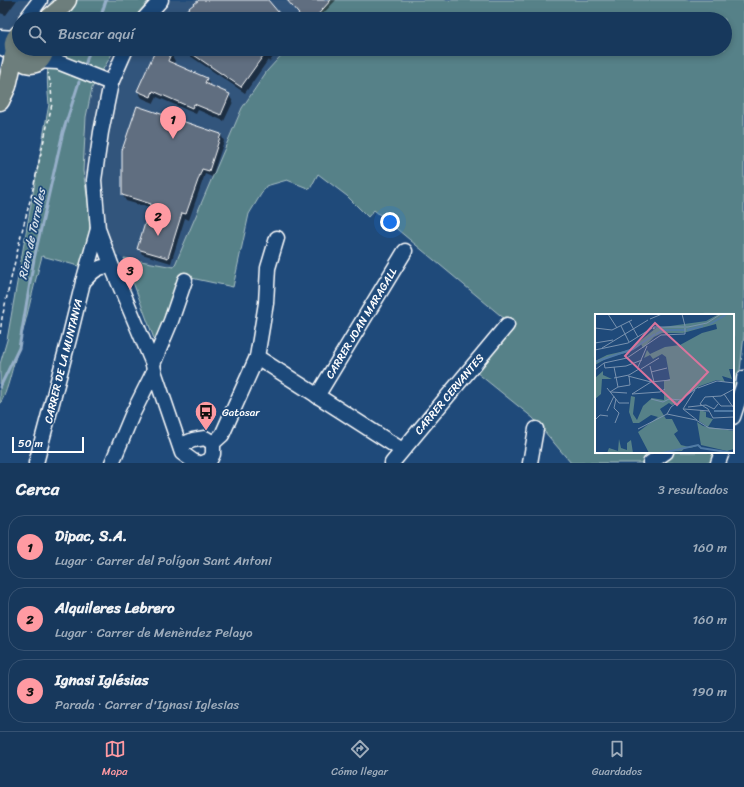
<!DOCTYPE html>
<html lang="es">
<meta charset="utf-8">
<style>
body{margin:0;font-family:Sriracha,sans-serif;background:#244365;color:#f1f3f6}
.scale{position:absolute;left:12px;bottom:10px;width:72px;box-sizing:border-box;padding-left:4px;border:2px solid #fff;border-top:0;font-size:11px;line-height:14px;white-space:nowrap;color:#fff;-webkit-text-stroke:3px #1f4a7a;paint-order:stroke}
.you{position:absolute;left:390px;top:222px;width:14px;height:14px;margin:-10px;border:3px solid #fff;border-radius:50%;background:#1a73e8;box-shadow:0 0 0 6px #1a73e833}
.badge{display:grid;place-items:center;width:26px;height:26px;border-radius:50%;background:#ff9aa2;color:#111;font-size:13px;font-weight:700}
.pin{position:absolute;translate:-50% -33px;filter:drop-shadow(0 1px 2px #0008)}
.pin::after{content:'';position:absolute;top:21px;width:14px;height:12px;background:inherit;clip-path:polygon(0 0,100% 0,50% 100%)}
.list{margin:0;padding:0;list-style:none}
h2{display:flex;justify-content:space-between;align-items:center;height:52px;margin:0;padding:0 16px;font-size:17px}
h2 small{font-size:13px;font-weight:400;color:#9eacbb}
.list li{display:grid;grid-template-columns:26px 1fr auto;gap:12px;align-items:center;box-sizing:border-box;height:64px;margin:0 8px 8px;padding:0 8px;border:1px solid #365272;border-radius:16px}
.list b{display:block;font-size:15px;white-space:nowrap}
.list p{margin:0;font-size:13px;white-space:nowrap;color:#9eacbb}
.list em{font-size:13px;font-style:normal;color:#9eacbb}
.icon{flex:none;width:22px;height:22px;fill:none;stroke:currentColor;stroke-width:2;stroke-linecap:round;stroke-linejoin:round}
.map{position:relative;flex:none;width:744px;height:463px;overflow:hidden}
.search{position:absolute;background:#17385c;box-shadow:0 2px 6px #0003;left:12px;right:12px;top:12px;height:44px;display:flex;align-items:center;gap:10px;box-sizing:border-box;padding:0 14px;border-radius:22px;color:#9eacbb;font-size:15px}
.sheet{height:268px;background:#17385c}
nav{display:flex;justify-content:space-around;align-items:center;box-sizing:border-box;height:56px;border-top:1px solid #365272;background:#17385c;font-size:11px;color:#9eacbb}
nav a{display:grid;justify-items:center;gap:2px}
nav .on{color:#ff9aa2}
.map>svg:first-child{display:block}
.built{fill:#33557c}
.green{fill:#568188;stroke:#aac0c4}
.shadow{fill:#0007}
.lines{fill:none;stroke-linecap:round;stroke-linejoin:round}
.stream{stroke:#96afc9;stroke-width:3}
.building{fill:#616e80;stroke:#fff}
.minor-casing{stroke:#fff;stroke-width:17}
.major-casing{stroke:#fff;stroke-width:21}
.path{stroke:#fff;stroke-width:1.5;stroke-dasharray:4 3;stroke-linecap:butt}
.minor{stroke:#1f4a7a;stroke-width:14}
.major{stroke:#6d7e7c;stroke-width:18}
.labels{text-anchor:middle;stroke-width:3.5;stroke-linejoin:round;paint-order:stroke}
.street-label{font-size:11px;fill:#fff;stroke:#1f4a7a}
.poi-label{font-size:11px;fill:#fff;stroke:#1f4a7a;text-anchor:start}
.water-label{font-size:12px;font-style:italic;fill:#d3dee8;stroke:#1f4a7a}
.inset-river{fill:none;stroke:#507aa5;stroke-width:2}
.inset-road{fill:none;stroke:#7992af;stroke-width:1}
.view{fill:#da749d;fill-opacity:0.15;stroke:#da749d;stroke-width:2}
.inset-edge{fill:none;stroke:#fff;stroke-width:2}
</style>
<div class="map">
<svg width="744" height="463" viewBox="0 0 744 463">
<rect width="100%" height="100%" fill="#1f4a7a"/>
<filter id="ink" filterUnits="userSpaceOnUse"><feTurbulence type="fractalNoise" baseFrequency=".025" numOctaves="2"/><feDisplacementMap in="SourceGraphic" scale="8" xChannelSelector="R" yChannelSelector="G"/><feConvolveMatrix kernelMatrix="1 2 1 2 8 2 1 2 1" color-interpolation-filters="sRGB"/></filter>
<g filter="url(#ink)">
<!-- built -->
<g class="built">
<path d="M0,0H53L37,19H19V49H51L48,57L6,48L0,46Z"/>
<path d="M149,0H331L314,19H133Z"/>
<path d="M115,49H287L267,71L242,108L174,267L124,258L119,256L93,231L83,171L86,117L92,88Z"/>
</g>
<!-- green -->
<g class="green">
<path d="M53,0H149L133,19H37Z"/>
<path d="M331,0H744V335L739,380L733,409V315H596V452H719L716,463H571L533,418L476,372L506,320L374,210L368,217L347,196L318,174L310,189L287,180L266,186L249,214L233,287L182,276L156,344L124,258L174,267L242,108L267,71L287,49H725V19H314Z"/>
<path d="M51,49H115L92,88L86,117L83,171L93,231L82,267L42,256C32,291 25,328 14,363C10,377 7,392 0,404V364L7,340L15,294L49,104C47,85 46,67 51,49Z"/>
</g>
<!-- shadow -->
<g class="shadow">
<path d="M0,0H17L6,15L0,13Z"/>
<path d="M287,0H336L318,19H303Z"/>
<path d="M157,49H159L171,54L175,61L173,64L207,79L210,86L229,95L233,102L224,121L198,110L196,114L157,97L154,103L142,98L138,91Z"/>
<path d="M180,49H280L269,62L268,60L245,93Z"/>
<path d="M138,107L221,135L224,141L212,177L205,174L189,220L185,218L171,263L142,254L139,248L150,208L126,201L123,195Z"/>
</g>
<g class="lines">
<!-- stream -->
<g class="stream">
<path d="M100,19L106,0"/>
<path d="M84,69L90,49"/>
<path d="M0,387L19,348L34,259L63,132L79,82"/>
</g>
</g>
<!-- building -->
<g class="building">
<path d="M199,0H268L284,19H175Z"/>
<path d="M287,0H331L314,19H303Z"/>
<path d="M156,49H173L168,61L207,78L205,83L230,94L221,115L194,104L192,108L153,91L151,97L137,91Z"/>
<path d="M185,49H268L241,87Z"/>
<path d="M137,106L221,134L209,171L202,169L186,214L182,213L168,258L137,249L151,204L122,195V150Z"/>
</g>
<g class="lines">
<!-- minor casing -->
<g class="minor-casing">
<g id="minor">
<path d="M26,19L40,0"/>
<path d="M144,19L161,0"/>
<path d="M0,37L15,38"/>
<path d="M0,47L13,53"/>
<path d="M126,49L111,83L101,132L94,180L98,229L112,267L153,364L154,371L182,453L193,461L198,463"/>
<path d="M37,61L58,62L111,83"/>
<path d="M83,282C91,273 99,264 112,267"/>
<path d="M257,357L402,450"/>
<path d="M153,364L171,321L185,280"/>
<path d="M317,396L405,251"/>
<path d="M733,417L743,386L744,378"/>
<path d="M181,449L186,443L193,440L205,438L213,443"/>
<path d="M36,463L69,339L83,282L98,229"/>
<path d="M112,463L132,415L154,371"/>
<path d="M203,463L210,460L213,454V443L222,435L257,357L266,303L268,268L277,238"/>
<path d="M392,463L507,325"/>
<path d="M530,463L536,429"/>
<path d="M650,463L666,452"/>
<path d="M718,463L722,452"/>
</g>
</g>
<!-- major casing -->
<g class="major-casing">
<g id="major">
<path d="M48,19L60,9L67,0"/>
<path d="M19,34C0,52 38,82 45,49"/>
<path d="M0,101L7,86L14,55"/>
</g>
</g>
<!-- path -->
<path class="path" d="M0,334L2,318L21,235L32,193L52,104L51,86L48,73"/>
<!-- minor -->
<use href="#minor" class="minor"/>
<!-- major -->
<use href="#major" class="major"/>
</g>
</g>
<!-- icons -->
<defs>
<g id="bus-pin" transform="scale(1.15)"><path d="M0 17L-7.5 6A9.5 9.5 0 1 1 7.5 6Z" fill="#ff9aa2" stroke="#1f4a7a"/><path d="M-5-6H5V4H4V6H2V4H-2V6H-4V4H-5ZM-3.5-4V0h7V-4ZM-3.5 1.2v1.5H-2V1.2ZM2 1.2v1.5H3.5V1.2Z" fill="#111"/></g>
</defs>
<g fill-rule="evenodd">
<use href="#bus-pin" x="206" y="412"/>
</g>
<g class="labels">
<!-- street labels -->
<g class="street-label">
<text transform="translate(361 323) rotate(-59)" y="4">CARRER JOAN MARAGALL</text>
<text transform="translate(63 361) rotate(-76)" y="4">CARRER DE LA MUNTANYA</text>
<text transform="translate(449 394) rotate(-50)" y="4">CARRER CERVANTES</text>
</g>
<!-- poi labels -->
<g class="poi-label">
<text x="222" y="416">Gatosar</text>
</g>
<!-- water labels -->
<g class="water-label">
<text transform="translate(32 234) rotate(-78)" y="4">Riera de Torrelles</text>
</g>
</g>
<!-- overview -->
<g transform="translate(595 314)">
<rect width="139" height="139" fill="#1f4a7a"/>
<path d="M124,0H139V52L138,55H134L137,65L127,62L130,68L122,66L105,72L77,91L74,89L65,95L71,105H77L83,117L79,120L86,131L94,133L101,131H106L95,134L90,133L87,137L54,139L43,118L63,103L56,101L44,109H38L34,98L36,82L40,83L38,100L42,106L48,92L57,84L69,86V67L75,65L71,43L67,40L58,45L55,41L49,44L52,36L55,40L70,33L85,31L107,19L122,15L121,10L88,19H67L59,23L48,34L46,30L34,38L14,43L0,51V47L12,41L34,36L61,14L111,7ZM8,57V61L17,65H7L6,80L0,85V64ZM105,96L111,98V103L118,105L113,113L104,107ZM102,108L108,112L139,117V135L132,137L106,131ZM24,125L26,134L32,136V129L36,126L38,139H12L14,134L23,137Z" fill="#568188"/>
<path class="inset-river" d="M115,10L132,0M92,16L108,12M61,20L68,16H90M0,48L38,35L60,20M119,97H139M67,139L103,131L106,134L138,139"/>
<path class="inset-road" d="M13,0L22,14M87,0L90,12M55,5L67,0M34,7L43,23M26,12L34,28M0,14L17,16L37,6M60,14L58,15L59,13H93L112,9L126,0M0,29L18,26M7,34L53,6M0,36L33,29L57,14M9,49L10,54L31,52L47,46M55,52L59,68M19,53L23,73M43,53L52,32M46,55L64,44M0,56L9,49L32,44L66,21L90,20V14M56,58L72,54M33,62L56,68L75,66M19,64L34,61L44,55M56,68L37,80L65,78L70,75M12,74L24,89H34M103,74L122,67L139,69M139,75L126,82L110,83L105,90L113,95L118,104L139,103M100,76L88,95L102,106M15,78L23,73L35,71L34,62M16,78L32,79M129,80L138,93M117,82L126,92H139M56,85L68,88L74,85L87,86M93,93L111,91L119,95L123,90M89,95L114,97M12,97L19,82M72,100L101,106L114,114L139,116M0,106L5,101L13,102M20,109L24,99L19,94L21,85M43,115L72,100L76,93L103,73"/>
<path class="view" d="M60,9L113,58L82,91L30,42Z"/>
<rect width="139" height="139" class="inset-edge"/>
</g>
</svg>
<div class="scale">50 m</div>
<div class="you"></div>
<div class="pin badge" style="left:173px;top:139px">1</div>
<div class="pin badge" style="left:158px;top:236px">2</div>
<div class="pin badge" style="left:130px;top:290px">3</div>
<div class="search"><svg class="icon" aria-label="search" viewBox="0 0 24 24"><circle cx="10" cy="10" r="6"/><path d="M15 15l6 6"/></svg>Buscar aquí</div>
</div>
<section class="sheet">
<h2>Cerca<small>3 resultados</small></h2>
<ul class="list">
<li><span class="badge">1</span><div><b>Dipac, S.A.</b><p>Lugar · Carrer del Polígon Sant Antoni</p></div><em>160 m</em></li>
<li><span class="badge">2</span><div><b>Alquileres Lebrero</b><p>Lugar · Carrer de Menèndez Pelayo</p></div><em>160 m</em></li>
<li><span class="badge">3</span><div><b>Ignasi Iglésias</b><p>Parada · Carrer d'Ignasi Iglesias</p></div><em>190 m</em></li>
</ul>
</section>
<nav>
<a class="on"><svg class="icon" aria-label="map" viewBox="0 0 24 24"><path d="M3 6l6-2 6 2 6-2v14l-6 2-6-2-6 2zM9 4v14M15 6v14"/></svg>Mapa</a>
<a><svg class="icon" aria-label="directions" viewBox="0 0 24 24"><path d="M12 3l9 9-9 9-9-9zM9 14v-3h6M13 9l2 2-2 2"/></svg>Cómo llegar</a>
<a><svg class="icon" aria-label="saved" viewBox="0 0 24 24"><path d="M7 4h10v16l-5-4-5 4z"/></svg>Guardados</a>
</nav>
